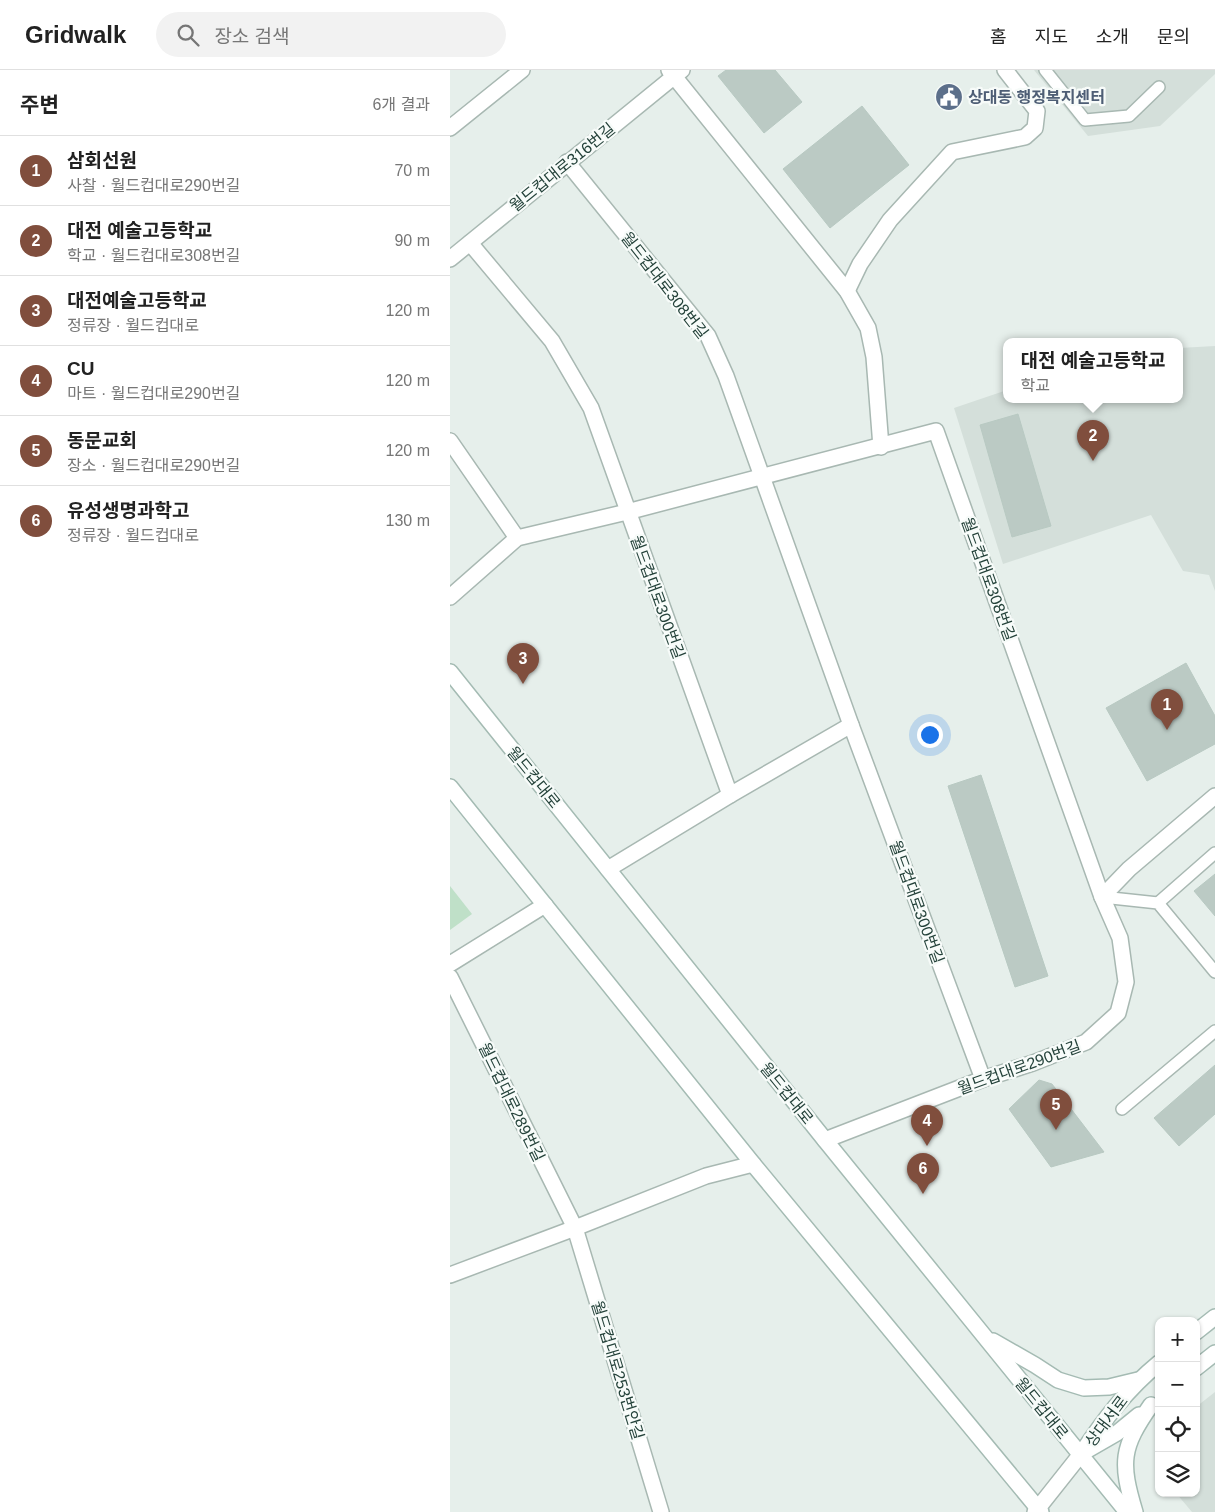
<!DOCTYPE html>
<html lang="ko">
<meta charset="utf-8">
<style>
body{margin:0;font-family:Helvetica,"Noto Sans KR",sans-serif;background:#f2f2f2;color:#222}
.controls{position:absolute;right:15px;bottom:15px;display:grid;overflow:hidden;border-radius:10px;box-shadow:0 1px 4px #0004}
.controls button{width:45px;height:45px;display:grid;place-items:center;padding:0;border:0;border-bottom:1px solid #e0e0e0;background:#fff;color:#222;font:25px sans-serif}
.you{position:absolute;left:479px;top:664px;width:18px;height:18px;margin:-12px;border:4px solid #fff;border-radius:50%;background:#1a73e8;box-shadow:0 0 0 8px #1a73e833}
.badge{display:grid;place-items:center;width:32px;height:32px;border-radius:50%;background:#804e3d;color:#fff;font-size:16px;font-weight:700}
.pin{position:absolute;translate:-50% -41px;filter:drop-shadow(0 1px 2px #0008)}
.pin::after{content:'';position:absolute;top:26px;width:18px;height:15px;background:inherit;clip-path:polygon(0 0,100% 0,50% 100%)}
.popup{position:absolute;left:553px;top:268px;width:180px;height:65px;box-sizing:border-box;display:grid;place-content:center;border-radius:10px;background:#fff;filter:drop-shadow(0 1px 4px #0005);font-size:16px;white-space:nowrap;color:#767676}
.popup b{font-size:19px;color:#222}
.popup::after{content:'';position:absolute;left:50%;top:100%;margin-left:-10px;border:10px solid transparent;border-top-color:#fff}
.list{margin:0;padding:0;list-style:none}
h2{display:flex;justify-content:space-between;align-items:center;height:65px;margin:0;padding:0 20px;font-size:21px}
h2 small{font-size:16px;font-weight:400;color:#767676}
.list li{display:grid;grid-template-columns:32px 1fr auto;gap:15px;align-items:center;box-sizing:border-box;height:70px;padding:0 20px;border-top:1px solid #e0e0e0}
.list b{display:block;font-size:19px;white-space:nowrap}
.list p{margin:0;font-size:16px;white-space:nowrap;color:#767676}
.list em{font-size:16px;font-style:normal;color:#767676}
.icon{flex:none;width:28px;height:28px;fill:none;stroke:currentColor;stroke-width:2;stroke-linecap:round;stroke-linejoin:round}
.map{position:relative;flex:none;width:765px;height:1442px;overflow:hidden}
header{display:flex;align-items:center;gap:30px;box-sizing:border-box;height:70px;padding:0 25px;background:#fff;border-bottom:1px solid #e0e0e0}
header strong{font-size:24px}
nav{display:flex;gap:28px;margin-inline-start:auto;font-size:18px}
.search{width:350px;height:45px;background:#f2f2f2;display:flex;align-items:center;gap:12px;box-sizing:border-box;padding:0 18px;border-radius:28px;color:#767676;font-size:19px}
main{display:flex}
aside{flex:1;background:#fff}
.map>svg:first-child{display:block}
.built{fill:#d4dfda}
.green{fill:#bfe0c8}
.building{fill:#bbcac4;stroke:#b8c9c2}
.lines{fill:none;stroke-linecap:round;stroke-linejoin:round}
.lane-casing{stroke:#a8b8b2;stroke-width:14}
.street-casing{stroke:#a8b8b2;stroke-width:18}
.secondary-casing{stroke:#a4bbb3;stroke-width:18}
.lane{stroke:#fff;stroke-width:11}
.street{stroke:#fff;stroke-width:15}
.secondary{stroke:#fff;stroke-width:15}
.labels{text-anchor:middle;stroke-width:4.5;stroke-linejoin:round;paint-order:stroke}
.service-label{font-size:16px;font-weight:bold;fill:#4e5e75;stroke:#f7fbf9;text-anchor:start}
.street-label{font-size:16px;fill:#24423a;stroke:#f7fbf9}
</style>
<header>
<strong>Gridwalk</strong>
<div class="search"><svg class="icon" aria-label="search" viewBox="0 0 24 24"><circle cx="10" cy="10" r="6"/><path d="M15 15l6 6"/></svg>장소 검색</div>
<nav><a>홈</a><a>지도</a><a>소개</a><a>문의</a></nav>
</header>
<main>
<aside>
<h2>주변<small>6개 결과</small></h2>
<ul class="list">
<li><span class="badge">1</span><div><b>삼회선원</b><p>사찰 · 월드컵대로290번길</p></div><em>70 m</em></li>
<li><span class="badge">2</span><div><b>대전 예술고등학교</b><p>학교 · 월드컵대로308번길</p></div><em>90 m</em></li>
<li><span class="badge">3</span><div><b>대전예술고등학교</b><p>정류장 · 월드컵대로</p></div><em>120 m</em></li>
<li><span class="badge">4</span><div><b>CU</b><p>마트 · 월드컵대로290번길</p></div><em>120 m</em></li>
<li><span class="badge">5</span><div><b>동문교회</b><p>장소 · 월드컵대로290번길</p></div><em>120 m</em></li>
<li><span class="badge">6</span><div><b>유성생명과학고</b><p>정류장 · 월드컵대로</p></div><em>130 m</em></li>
</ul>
</aside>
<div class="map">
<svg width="765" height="1442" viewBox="0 0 765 1442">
<rect width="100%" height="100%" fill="#e6efeb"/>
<!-- built -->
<g class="built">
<path d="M584,0H765V4L710,56L638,66Z"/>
<path d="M765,276V521L759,505L733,501L701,445L553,494L504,338L557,320V330H729V278Z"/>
<path d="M765,1322V1442H742L726,1423H746V1337Z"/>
</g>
<!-- green -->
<path class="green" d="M0,816L22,844L0,860Z"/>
<!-- building -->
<g class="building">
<path d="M276,0H325L352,32L314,63L268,6Z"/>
<path d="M412,36L459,95L380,158L333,99Z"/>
<path d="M568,344L601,456L562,467L530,355Z"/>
<path d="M736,593L765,646V674L697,711L656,638Z"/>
<path d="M531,705L598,906L565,917L498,716Z"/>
<path d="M765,804V846L744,821Z"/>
<path d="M765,995V1044L729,1076L704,1048Z"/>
<path d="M589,1010L602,1014L654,1082L601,1097L559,1039Z"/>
</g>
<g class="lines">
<!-- lane casing -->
<g class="lane-casing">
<g id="lane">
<path d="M595,0L635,50L679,46L709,17"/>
<path d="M652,827L708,833L765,902"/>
<path d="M708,833L765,783"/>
<path d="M672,1039L765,961"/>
</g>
</g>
<!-- street casing -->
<g class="street-casing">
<g id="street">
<path d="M219,0L397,221L418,258L424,287L431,377"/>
<path d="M0,58L72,0"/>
<path d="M117,92L258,266L276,306L401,655L533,1009"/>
<path d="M20,173L102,271L141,338L280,725"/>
<path d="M0,189L232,0"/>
<path d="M397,221L410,194L440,150L502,82L575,67L585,58L587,41L555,0"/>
<path d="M0,371L67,468"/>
<path d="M0,527L67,468L177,442L486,361L652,827"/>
<path d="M158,799L280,725L401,655"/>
<path d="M0,894L95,835"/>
<path d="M0,907L125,1158L211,1442"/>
<path d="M375,1070L533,1009L583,993L636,972L668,943L676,912L670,868L652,827L679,799L765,726"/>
<path d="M0,1205L125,1158L256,1106L303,1094"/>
<path d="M585,1442L631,1384"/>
</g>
</g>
<!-- secondary casing -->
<g class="secondary-casing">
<g id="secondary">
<path d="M0,602L375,1070L677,1442"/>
<path d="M0,717L303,1094L591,1442"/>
<path d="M746,1262L765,1247"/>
<path d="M543,1271L585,1295L608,1310L634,1318L659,1317L688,1310"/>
<path d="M746,1298L765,1283"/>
<path d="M634,1382L667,1363L689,1345"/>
<path d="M631,1384C654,1350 676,1320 709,1293"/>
<path d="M685,1442C670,1392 671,1378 701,1335"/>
</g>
</g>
<!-- lane -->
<use href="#lane" class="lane"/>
<!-- street -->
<use href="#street" class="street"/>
<!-- secondary -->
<use href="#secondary" class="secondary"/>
</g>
<!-- icons -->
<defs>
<g id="civic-disc" transform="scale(1.4375)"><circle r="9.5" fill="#5c6f8a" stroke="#f7fbf9"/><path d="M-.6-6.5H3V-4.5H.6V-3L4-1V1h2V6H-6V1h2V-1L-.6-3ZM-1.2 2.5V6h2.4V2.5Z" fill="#fff"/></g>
</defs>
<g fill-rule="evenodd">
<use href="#civic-disc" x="499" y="27"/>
</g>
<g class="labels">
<!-- service labels -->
<g class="service-label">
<text x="518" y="33">상대동 행정복지센터</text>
</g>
<!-- street labels -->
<g class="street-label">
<text transform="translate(112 97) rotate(-39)" y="6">월드컵대로316번길</text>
<text transform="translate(215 215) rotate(52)" y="6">월드컵대로308번길</text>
<text transform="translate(539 509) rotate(70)" y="6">월드컵대로308번길</text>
<text transform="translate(208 527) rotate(70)" y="6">월드컵대로300번길</text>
<text transform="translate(84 707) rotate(51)" y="6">월드컵대로</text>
<text transform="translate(467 832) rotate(70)" y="6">월드컵대로300번길</text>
<text transform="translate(569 997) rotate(-20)" y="6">월드컵대로290번길</text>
<text transform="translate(337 1023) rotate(51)" y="6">월드컵대로</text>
<text transform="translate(62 1032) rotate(64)" y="6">월드컵대로289번길</text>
<text transform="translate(168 1300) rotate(73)" y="6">월드컵대로253번안길</text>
<text transform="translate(592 1338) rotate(51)" y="6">월드컵대로</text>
<text transform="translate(656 1351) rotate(-53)" y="6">상대서로</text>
</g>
</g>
</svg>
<div class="controls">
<button>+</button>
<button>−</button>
<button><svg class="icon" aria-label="locate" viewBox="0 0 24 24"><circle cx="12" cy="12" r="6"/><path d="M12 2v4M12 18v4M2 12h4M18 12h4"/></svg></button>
<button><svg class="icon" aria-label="layers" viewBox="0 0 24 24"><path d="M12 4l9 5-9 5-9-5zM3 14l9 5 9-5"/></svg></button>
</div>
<div class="you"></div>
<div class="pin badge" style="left:717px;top:660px">1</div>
<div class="pin badge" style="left:643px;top:391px">2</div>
<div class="popup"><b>대전 예술고등학교</b>학교</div>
<div class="pin badge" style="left:73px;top:614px">3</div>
<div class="pin badge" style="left:477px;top:1076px">4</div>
<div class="pin badge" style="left:606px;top:1060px">5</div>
<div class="pin badge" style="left:473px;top:1124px">6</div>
</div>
</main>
